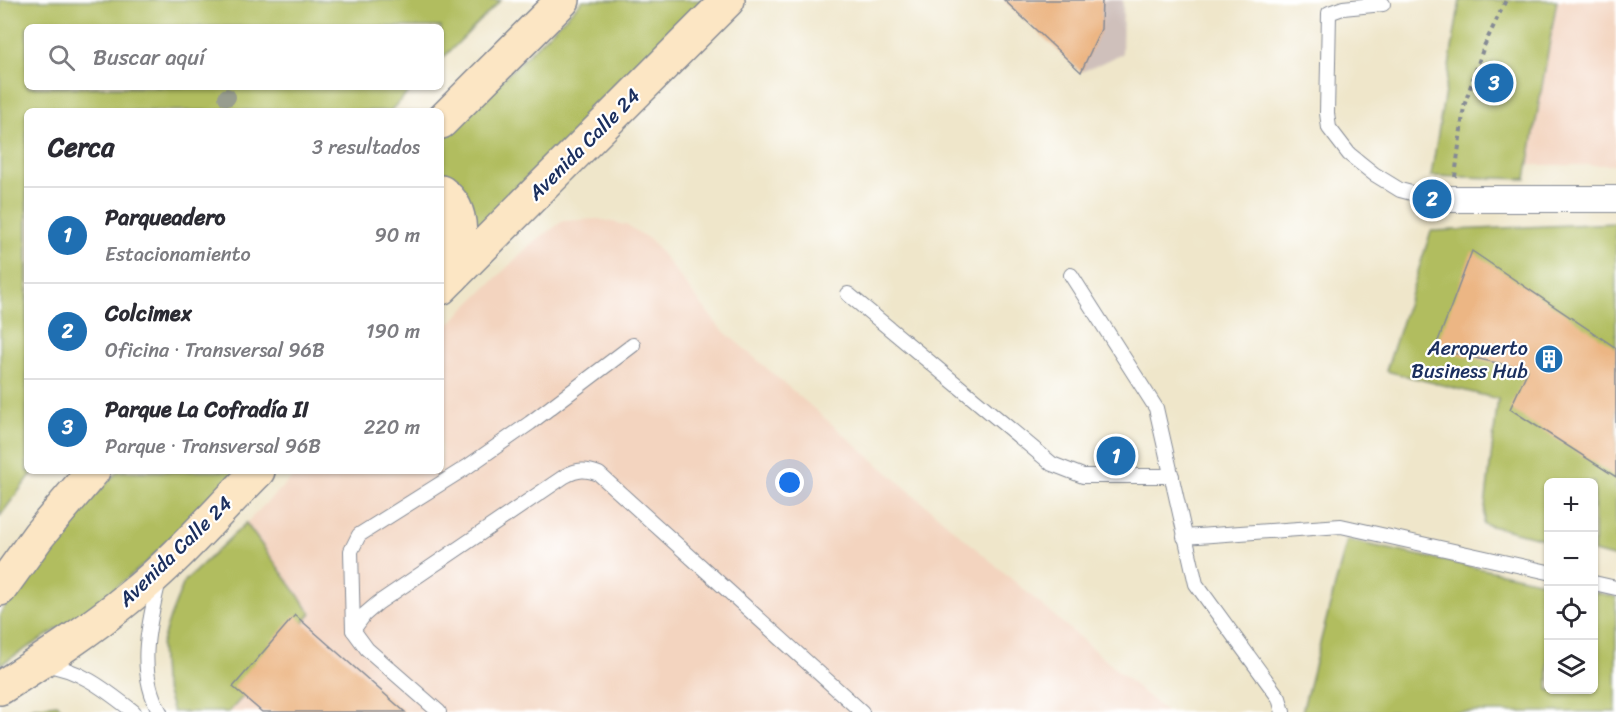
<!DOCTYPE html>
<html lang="es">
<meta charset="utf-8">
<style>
body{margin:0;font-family:Sriracha,sans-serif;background:#f7f7f7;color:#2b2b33}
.controls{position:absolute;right:18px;bottom:18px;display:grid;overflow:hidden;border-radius:9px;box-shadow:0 2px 4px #0004}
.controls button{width:54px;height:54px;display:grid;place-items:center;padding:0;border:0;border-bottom:2px solid #e1e1e2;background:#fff;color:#2b2b33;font:30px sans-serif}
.you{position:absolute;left:790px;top:483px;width:21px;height:21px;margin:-15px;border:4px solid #fff;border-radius:50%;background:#1a73e8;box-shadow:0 0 0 9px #1a73e833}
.badge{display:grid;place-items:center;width:39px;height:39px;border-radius:50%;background:#1f6fb2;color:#fff;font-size:20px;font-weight:700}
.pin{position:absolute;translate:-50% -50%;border:3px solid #fff;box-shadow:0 2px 6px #0006}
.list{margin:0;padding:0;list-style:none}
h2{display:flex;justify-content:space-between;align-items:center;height:78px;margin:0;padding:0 24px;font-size:26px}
h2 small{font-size:20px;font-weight:400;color:#7c7c81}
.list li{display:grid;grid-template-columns:39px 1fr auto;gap:18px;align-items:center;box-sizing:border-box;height:96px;padding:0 24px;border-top:2px solid #e1e1e2}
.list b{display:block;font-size:22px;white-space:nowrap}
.list p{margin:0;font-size:20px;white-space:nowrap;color:#7c7c81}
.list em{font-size:20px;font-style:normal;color:#7c7c81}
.icon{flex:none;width:33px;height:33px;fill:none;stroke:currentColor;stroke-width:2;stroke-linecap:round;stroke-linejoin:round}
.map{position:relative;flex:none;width:1616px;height:712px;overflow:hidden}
.search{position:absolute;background:#fff;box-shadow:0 2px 4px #0004;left:24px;top:24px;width:420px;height:66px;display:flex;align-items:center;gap:15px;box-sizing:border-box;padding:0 21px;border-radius:9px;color:#7c7c81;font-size:22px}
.panel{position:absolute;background:#fff;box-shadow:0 2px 4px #0004;left:24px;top:108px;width:420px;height:366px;border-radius:9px}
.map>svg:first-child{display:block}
.built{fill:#f3d4bf}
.industrial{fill:#cfc0bb}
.green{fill:#b1bd5f;stroke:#66765e;stroke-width:1.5}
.building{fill:#ecb684}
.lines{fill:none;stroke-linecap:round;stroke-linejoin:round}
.lane-casing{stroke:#858a94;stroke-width:16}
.street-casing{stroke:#858a94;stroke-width:28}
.secondary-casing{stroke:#858a94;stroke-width:36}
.path{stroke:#858a94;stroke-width:4;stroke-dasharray:4.5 4.5;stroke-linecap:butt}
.lane{stroke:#fff;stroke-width:14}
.street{stroke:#fff;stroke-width:26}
.secondary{stroke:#fce6c4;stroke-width:33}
.tree{fill:#989d8f}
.labels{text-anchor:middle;stroke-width:4.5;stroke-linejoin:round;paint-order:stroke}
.street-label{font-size:20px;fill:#1b2f5e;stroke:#fff}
.poi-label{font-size:20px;fill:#1b2f5e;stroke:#fff;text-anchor:end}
</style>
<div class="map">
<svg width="1616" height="712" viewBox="0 0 1616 712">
<rect width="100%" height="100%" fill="#fff"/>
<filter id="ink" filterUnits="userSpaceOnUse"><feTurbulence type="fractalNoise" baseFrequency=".0167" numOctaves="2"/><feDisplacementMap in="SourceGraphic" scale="12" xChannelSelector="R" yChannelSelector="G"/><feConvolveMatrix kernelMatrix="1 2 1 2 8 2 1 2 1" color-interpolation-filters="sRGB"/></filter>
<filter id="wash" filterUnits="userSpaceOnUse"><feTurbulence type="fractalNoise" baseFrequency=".008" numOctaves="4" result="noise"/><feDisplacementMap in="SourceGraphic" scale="24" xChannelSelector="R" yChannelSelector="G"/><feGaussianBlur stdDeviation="1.35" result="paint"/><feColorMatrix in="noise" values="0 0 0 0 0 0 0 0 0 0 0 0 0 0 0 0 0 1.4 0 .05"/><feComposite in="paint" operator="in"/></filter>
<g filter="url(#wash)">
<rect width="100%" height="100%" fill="#efe6ca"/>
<!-- built -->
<g class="built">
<path d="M1557,0H1616V165H1529Z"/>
<path d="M598,219L626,225L651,240L720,328L1166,712H229L279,657L311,613L246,523L299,471H441V332L532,243L563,221Z"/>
</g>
<!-- industrial -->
<path class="industrial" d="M1004,0H1123L1122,54L1081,72Z"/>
<!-- green -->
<g class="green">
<path d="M0,0H501L441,60V27H27V87H414L390,111H27V471H34L0,516Z"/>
<path d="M583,0H710L474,236C473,205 472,186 441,173V140Z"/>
<path d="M1460,0H1557L1526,179L1431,176Z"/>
<path d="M1616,223V558L1594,552V482H1548V540L1483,524L1498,399L1386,371L1431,231Z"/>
<path d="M118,471H238L146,563L88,610L0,665V614L24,577L67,525Z"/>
<path d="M246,523L311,613L279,657L229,712H173L163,680L161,645L170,617L184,582Z"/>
<path d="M1347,540L1548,583V690H1594V592L1616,597V712H1302Z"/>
<path d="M57,704L66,712H22L33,707Z"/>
</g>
<g id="blocks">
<!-- building -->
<g class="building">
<path d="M1004,0H1102L1101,29L1081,72Z"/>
<path d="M1472,251L1616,348V477L1510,409L1528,370L1435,349Z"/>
<path d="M295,615L405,712H262L233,687Z"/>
</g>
</g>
</g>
<g filter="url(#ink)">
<use href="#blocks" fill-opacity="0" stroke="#858a94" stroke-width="1.5"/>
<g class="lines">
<!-- lane casing -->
<g class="lane-casing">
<g id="lane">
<path d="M1383,4L1343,8L1329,13L1327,113L1329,128L1349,154L1374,174L1400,190L1434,199"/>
<path d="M1071,275L1156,408L1196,584L1279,698L1283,712"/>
<path d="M848,294L1052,464L1083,476H1172"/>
<path d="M1184,537L1341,526L1548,572"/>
<path d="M159,580C149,623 136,671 160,712"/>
<path d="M1594,583L1616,588"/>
<path d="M353,630L364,615L378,603L565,476C578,469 586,469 599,474L862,712"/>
<path d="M44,665C79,668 107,691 134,712"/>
<path d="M439,712L367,649L353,630L351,551L359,535L467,467L530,423L633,345"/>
</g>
</g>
<!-- street casing -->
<g class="street-casing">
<path id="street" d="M1434,199H1616"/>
</g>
<!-- secondary casing -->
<g class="secondary-casing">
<g id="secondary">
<path d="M441,122L563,0"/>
<path d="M441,192C469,212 459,248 452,277"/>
<path d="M441,288L728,0"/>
<path d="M0,589L39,535L93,471"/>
<path d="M0,688C45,659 90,630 131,596C177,559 216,513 258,471"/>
</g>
</g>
<!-- path -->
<path class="path" d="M1455,177L1464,106L1484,46L1506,0"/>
<!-- lane -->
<use href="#lane" class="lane"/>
<!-- street -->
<use href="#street" class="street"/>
<!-- secondary -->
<use href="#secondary" class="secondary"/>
</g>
<!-- trees -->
<circle class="tree" cx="227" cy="97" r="9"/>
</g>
<!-- icons -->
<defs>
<g id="building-disc" transform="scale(1.5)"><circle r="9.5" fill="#1f6fb2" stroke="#fff"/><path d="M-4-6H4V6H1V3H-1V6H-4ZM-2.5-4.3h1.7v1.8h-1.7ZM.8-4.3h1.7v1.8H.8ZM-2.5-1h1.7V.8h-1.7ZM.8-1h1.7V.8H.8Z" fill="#fff"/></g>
</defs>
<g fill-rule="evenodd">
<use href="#building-disc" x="1549" y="359"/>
</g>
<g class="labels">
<!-- street labels -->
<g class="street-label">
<text transform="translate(584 144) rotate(-45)" y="7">Avenida Calle 24</text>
<text transform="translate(175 551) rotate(-44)" y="7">Avenida Calle 24</text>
</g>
<!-- poi labels -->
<g class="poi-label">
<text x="1528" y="355">Aeropuerto<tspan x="1528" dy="23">Business Hub</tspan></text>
</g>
</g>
</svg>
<div class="controls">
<button>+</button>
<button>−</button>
<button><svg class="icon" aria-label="locate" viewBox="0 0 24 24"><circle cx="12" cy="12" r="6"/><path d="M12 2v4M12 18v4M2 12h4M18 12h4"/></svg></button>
<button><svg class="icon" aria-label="layers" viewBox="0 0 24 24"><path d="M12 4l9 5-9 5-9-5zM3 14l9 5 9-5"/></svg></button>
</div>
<div class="you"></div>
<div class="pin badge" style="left:1116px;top:456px">1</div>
<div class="pin badge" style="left:1432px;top:199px">2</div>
<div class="pin badge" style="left:1494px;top:83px">3</div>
<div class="search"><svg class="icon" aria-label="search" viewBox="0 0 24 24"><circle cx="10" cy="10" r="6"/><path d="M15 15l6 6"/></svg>Buscar aquí</div>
<section class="panel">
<h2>Cerca<small>3 resultados</small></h2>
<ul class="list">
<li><span class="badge">1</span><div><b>Parqueadero</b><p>Estacionamiento</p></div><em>90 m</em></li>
<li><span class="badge">2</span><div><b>Colcimex</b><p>Oficina · Transversal 96B</p></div><em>190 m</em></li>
<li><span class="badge">3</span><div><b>Parque La Cofradía II</b><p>Parque · Transversal 96B</p></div><em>220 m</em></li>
</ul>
</section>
</div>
